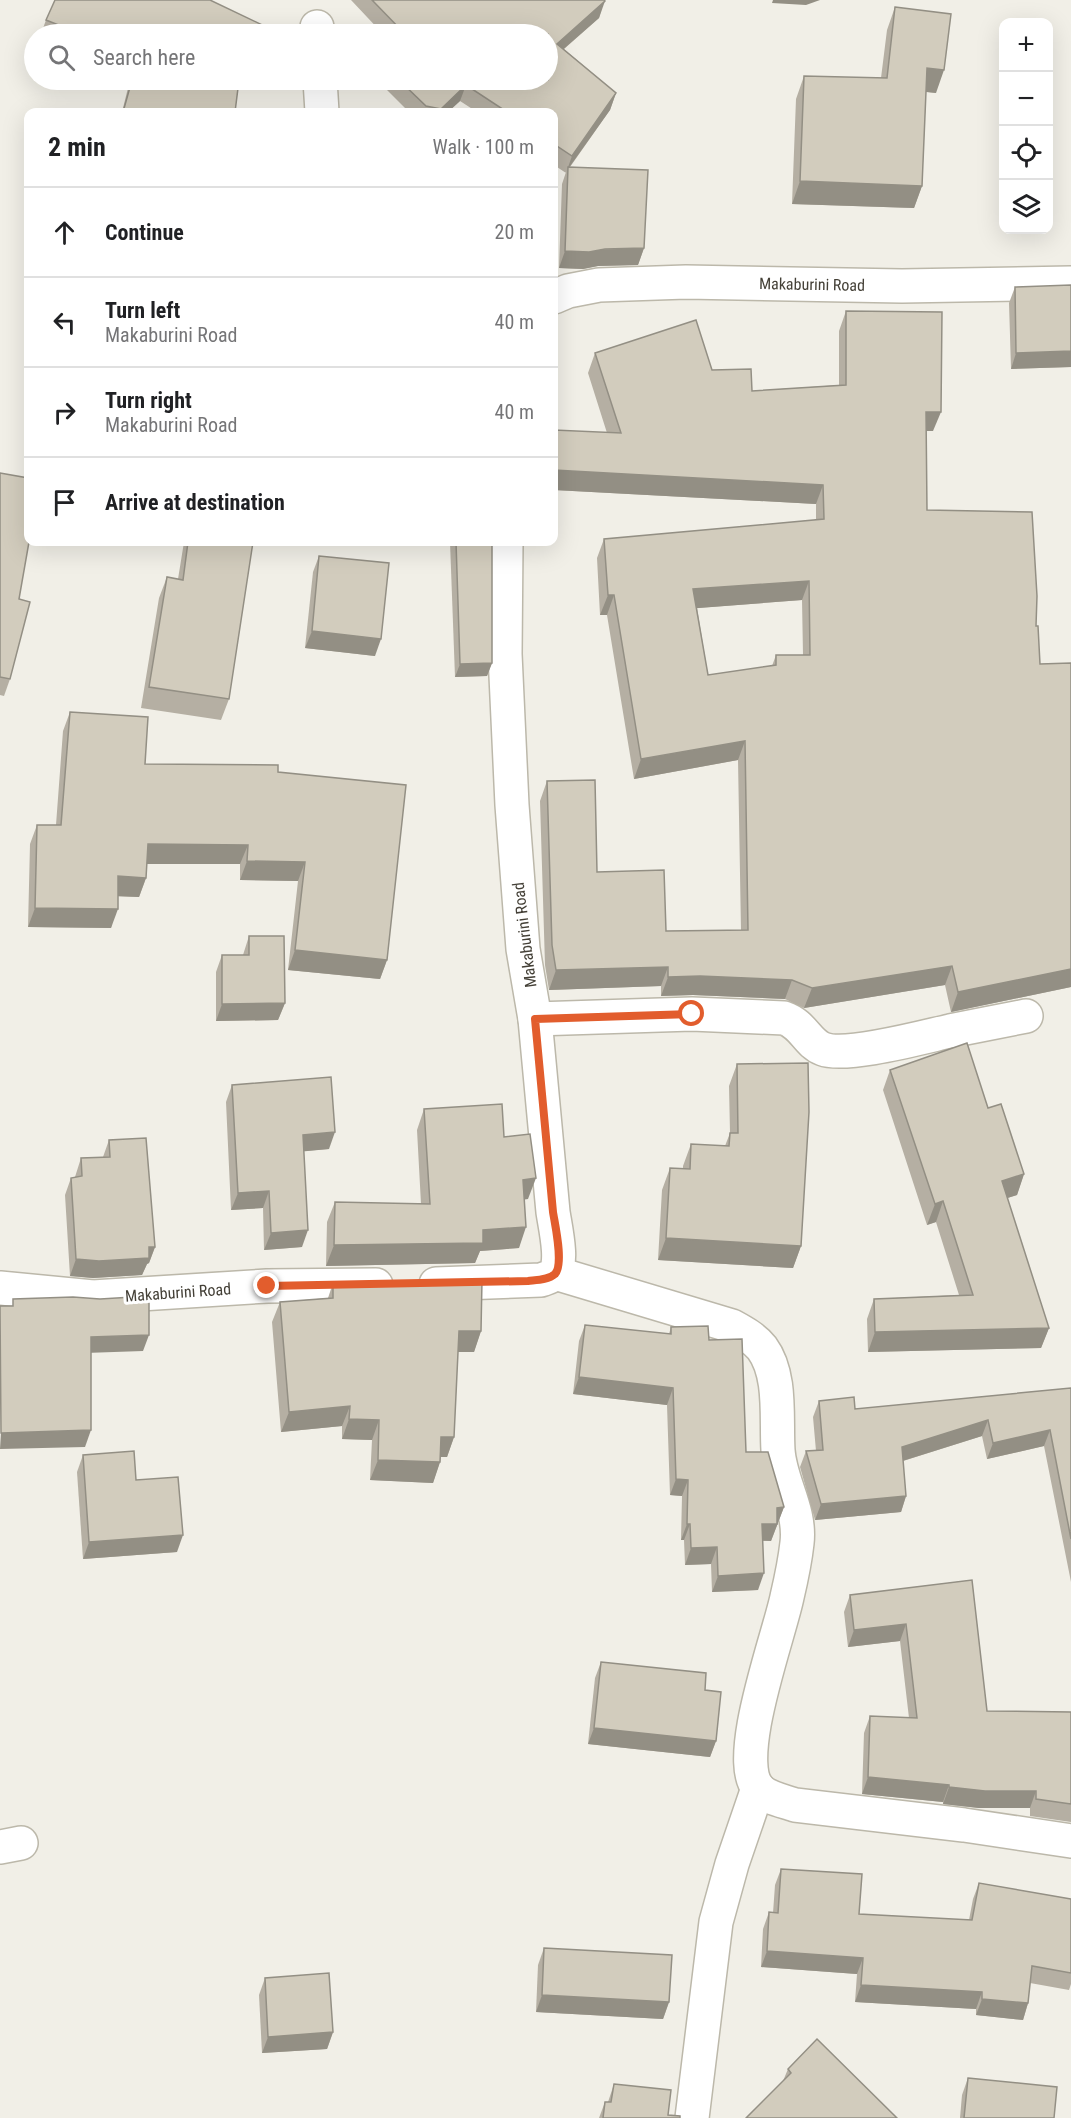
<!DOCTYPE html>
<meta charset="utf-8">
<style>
body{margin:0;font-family:"Roboto Condensed",sans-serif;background:#f2f2f2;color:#202124}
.controls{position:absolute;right:18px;top:18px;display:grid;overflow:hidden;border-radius:12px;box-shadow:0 6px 24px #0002}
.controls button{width:54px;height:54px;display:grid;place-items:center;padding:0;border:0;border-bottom:2px solid #e0e0e0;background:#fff;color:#202124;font:30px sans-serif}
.stop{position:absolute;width:18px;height:18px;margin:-14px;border:4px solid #e25d2d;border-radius:50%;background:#fff}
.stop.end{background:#e25d2d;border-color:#fff;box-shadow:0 2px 6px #0008}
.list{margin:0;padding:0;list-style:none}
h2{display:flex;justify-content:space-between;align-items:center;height:78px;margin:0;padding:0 24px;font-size:26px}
h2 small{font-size:20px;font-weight:400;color:#757577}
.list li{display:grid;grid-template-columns:39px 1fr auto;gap:18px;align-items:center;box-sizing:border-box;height:90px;padding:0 24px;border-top:2px solid #e0e0e0}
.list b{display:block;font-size:22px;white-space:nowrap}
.list p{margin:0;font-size:20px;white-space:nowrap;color:#757577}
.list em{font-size:20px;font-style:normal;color:#757577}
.icon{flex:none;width:33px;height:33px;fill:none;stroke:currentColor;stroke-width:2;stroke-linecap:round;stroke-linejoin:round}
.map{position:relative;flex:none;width:1071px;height:2118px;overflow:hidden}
.search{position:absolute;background:#fff;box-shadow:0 6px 24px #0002;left:24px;top:24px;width:534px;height:66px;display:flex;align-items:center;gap:15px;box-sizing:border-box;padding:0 21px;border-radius:33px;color:#757577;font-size:22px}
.panel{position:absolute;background:#fff;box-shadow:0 6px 24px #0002;left:24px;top:108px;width:534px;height:438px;border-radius:12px}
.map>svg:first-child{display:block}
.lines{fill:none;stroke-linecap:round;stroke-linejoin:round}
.minor-casing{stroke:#bcb8aa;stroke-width:36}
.minor{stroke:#fff;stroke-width:33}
.wall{fill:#b5afa3;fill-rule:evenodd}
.shaded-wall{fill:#938f84}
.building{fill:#d2ccbd;stroke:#938f84;stroke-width:1.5;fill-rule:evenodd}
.route{stroke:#e25d2d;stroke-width:8}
.labels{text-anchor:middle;stroke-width:6;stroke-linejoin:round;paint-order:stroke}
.street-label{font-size:16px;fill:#444037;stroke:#fff}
</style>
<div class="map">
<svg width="1071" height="2118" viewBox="0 0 1071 2118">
<rect width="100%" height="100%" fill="#f1efe7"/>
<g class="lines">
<!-- minor casing -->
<g class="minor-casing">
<g id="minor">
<path d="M317,27L318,34"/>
<path d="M320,80L322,112"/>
<path d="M554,297L568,291L599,285L686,282L902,286L1071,283"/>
<path d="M535,1019L692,1014L784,1018C804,1025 807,1043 823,1049C846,1058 923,1037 950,1031C975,1026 1001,1021 1026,1016"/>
<path d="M555,1273L732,1326C743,1332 754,1338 762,1348C782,1375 776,1418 778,1450C780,1482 801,1509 797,1543C795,1561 791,1580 787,1597C779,1636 733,1758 758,1788C766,1798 784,1801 795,1805L964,1825L1071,1841"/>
<path d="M436,1284L541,1280C546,1278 551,1277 554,1274C564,1264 555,1226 553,1212L535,1019L523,949L512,805L505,654L506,542"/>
<path d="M0,1288L93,1297L267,1286L376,1285"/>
<path d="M0,1847L21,1843"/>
<path d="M692,2118L716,1922L732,1864L758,1788"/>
</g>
</g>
<!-- minor -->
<use href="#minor" class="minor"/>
</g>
<!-- wall -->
<g class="wall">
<path d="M351,0H604L599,18L564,49L616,93L610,110L570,167L644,248L638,265L598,266L583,269L559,268L562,184L566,172V173L554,165V112H477L460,101L448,112H409L383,86L386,80H548V34H383Z"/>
<path d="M214,2L279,34H41L46,20Z"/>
<path d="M895,7L936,93L926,92L922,186L914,208L792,204L796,99L804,76L881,78L887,30Z"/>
<path d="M130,80H259L254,88L239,81L235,112H122Z"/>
<path d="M1071,285V367L1011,369L1009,303L1015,287Z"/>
<path d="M846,311L933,431H926L927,510L1036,626L1040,664L1071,663V987L951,1012L945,985L804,1008L785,999L693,995L661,996V986L549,990L545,965L540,801L547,781L597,872L666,931L741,930L738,760L634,779L607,615H600L597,558L604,539L816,520V504L554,490V430L607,433L588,373L595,353L712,370L752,391L839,385V331ZM802,600L803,655H776L772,666L708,675L697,608Z"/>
<path d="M0,473L19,599L10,679L4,696L0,695Z"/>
<path d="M184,542H253L229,699L221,720L141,708L159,598L167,577L178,579Z"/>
<path d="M450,542H492V663L487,676L455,677Z"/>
<path d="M319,556L375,656L305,648L313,572Z"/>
<path d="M70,712L145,764L278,772L387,960L380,979L288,970L298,881L240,880V864H147L146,878L139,897L118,896L111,928L28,927L30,844L37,825H56L63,731Z"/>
<path d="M249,936L285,1003L278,1020L216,1021V972L222,955H243Z"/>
<path d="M737,1064L801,1246L793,1268L658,1260L662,1190L670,1168L683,1169V1166L691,1144L725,1146L730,1133L729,1086Z"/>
<path d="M890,1070L988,1108L1024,1174L1017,1195L1007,1198L1049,1328L1041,1348L868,1352L867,1319L874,1299L959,1295L936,1222L927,1225L883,1090Z"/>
<path d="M232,1085L329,1149L304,1151L302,1247L264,1250L263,1208L231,1210L226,1102Z"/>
<path d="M424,1109L504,1137L528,1199H524L519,1248L480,1251L475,1263L326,1266L327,1222L335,1202L421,1204L417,1130Z"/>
<path d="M109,1140L155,1247L149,1263L147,1264L142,1275L93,1278L70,1276L65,1195L71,1178L75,1177L81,1158L103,1157Z"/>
<path d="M333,1283L481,1331L474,1352H458L454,1437L447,1457H441L440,1462L433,1483L370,1480L372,1440L342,1439V1426L281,1432L272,1322L280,1302L328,1298Z"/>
<path d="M585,1325L669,1334L671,1327L709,1340L746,1452L784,1507L771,1541H763L758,1590L712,1592L711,1564L685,1565L684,1540H681L682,1496L670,1495L667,1405L573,1394L579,1341Z"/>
<path d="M1071,1388V1582L1044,1446L987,1459L982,1436L903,1461L906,1496L901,1512L815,1520L800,1467L806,1451H816L813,1417L819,1401L855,1409Z"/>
<path d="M83,1455L136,1480L177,1552L83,1559L77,1472Z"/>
<path d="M972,1580L987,1711L1071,1712V1822L1030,1816V1808H979L943,1804V1802L862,1794L864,1733L870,1716L909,1718L900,1641L848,1647L844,1612L850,1595Z"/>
<path d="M601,1662L705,1690L716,1741L710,1757L588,1744L595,1678Z"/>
<path d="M781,1869L859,1914L969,1920L973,1899L979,1883L1071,1899V1984L1069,1990L1030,1983L1028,2003L1023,2020L976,2015V2009L855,2002L857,1974L761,1967L763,1929L769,1912L773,1913L775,1885Z"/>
<path d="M544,1948L669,2002L663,2019L536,2012L538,1965Z"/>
<path d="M265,1978L333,2032L327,2049L262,2053L259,1995Z"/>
<path d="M788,2069L897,2118L783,2081Z"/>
<path d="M968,2078L1054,2118H960L962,2095Z"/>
<path d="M614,2084L668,2115L680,2118H599L605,2102H608Z"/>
</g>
<!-- shaded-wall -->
<g class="shaded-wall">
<path d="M773,0H820L806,5L772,3Z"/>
<path d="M605,1L599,18L551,60L557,44Z"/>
<path d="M927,68L944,70L936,93L919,91Z"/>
<path d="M466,85L460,101L448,112H440L441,109Z"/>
<path d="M616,93L610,110L568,169V167L566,173L572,156Z"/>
<path d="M800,181L922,186L914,208L792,204Z"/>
<path d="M644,248L638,265L598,266L583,269L559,268L565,251Z"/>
<path d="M1071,351V367L1011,369L1016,353Z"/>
<path d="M926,412H941L933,431H919Z"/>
<path d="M554,470L823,485L816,504L554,490Z"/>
<path d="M809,581L802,600L686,609L693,589Z"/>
<path d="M608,595H614L607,615H600Z"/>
<path d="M312,631L381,639L375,656L305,648Z"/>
<path d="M492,663L487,676L455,677L460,664Z"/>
<path d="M745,741L738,760L634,779L641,759Z"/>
<path d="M148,844L248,845L240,864H141Z"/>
<path d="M247,861L305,862L298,881L240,880Z"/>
<path d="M118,876L146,878L139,897L111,896Z"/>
<path d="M35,908L118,909L111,928L28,927Z"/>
<path d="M295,950L387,960L380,979L288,970Z"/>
<path d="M952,966L945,985L804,1008L812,988Z"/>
<path d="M668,967L661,986L549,990L556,970Z"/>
<path d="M1071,969V987L951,1012L958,992Z"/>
<path d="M700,976L792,980L785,999L693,995L661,996L668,977Z"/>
<path d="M285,1003L278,1020L216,1021L222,1004Z"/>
<path d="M335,1132L329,1149L297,1152L303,1135Z"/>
<path d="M1024,1174L1017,1195L995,1202L1002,1181Z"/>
<path d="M536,1178L528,1199L516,1201L523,1180Z"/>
<path d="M269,1191L263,1208L231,1210L238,1193Z"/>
<path d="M943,1201L936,1222L927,1225L935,1204Z"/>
<path d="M526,1227L519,1248L480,1251L475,1263L326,1266L334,1245L483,1230Z"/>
<path d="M308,1230L302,1247L264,1250L271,1233Z"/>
<path d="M666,1238L801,1246L793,1268L658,1260Z"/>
<path d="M149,1247H155L149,1263L147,1264L142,1275L93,1278L70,1276L76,1259Z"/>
<path d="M1049,1328L1041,1348L868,1352L875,1332Z"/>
<path d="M459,1331H481L474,1352H451Z"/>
<path d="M149,1335L143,1351L85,1353L91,1337Z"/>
<path d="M579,1377L673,1388L667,1405L573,1394Z"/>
<path d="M350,1406L342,1426L281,1432L289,1412Z"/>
<path d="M349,1419L379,1420L372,1440L342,1439Z"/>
<path d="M988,1420L982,1436L896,1463L902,1447Z"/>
<path d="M91,1430L85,1447L0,1449L1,1433Z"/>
<path d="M1050,1430L1044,1446L987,1459L993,1443Z"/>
<path d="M441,1437H454L447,1457H434Z"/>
<path d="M378,1460L440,1462L433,1483L370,1480Z"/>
<path d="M676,1479L688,1480L682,1496L670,1495Z"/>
<path d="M906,1496L901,1512L815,1520L821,1504Z"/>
<path d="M784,1507L771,1541L756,1540L762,1524L777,1508Z"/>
<path d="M687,1524H690L684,1540H681Z"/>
<path d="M183,1535L177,1552L83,1559L89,1542Z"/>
<path d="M717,1547L711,1564L685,1565L691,1548Z"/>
<path d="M764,1573L758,1590L712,1592L718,1576Z"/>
<path d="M906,1624L900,1641L848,1647L854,1630Z"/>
<path d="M594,1728L716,1741L710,1757L588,1744Z"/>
<path d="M868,1777L949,1785L943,1802L862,1794Z"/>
<path d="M949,1787L1036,1791L1030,1808H979L943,1804Z"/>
<path d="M767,1951L863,1958L857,1974L761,1967Z"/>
<path d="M861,1985L982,1992L976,2009L855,2002Z"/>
<path d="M542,1995L669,2002L663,2019L536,2012Z"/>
<path d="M982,1999L1028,2003L1023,2020L976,2015Z"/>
<path d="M333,2032L327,2049L262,2053L268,2037Z"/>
</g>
<!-- building -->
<g class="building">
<path d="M55,0H210L279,33V34H81L46,20Z"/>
<path d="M372,0H604L605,1L557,44L616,93L572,156L554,144V112H507L466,85L441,109L426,106L399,80H548V34H405Z"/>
<path d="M895,7L951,14L944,70L927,68L922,186L800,181L804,76L887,78Z"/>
<path d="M132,80H239L235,112H123Z"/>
<path d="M568,167L648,170L644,248L605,249L589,252L565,251Z"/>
<path d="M1071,285V351L1016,353L1015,287Z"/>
<path d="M846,311L942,312L941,412H926L927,510L1032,512L1037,596L1036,626H1038L1040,664L1071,663V969L958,992L952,966L812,988L792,980L700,976L668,977V967L556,970L552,945L547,781L595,780L597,872L664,870L666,931L748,930L745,741L641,759L614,595H608L604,539L824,519L823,485L554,470V430L621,433L595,353L696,320L712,370L751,369L752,391L846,385ZM809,581L810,655H776V665L708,675L693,589Z"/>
<path d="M0,473L28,478V542H29L19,599L30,602L10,679L0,677Z"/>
<path d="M188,542H253L229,699L149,687L167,577L183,580Z"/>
<path d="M456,542H492V663L460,664Z"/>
<path d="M319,556L389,563L381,639L312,631Z"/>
<path d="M70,712L148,717L145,764L278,765V772L406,785L387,960L295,950L305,862L247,861L248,845L148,844L146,878L118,876V909L35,908L37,825H61Z"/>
<path d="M249,936H284L285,1003L222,1004V955H249Z"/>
<path d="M967,1043L988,1108L1001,1104L1024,1174L1002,1181L1049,1328L875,1332L874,1299L973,1295L943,1201L935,1204L890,1070Z"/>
<path d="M808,1063L809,1112L801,1246L666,1238L670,1168L690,1169L691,1144L729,1146L730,1133H738L737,1064Z"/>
<path d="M331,1077L335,1132L303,1135L308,1230L271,1233L269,1191L238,1193L232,1085Z"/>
<path d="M502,1104L504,1137L530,1134L536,1178L523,1180L526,1227L483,1230V1243L334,1245L335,1202L430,1204L424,1109Z"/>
<path d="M146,1138L155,1247H149V1258L99,1261L76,1259L71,1178L82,1176L81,1158L110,1157L109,1140Z"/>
<path d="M482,1280L481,1331H459L454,1437H441L440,1462L378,1460L379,1420L349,1419L350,1406L289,1412L280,1302L333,1298V1283Z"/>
<path d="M149,1296V1335L91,1337V1430L1,1433L0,1306H13V1299L73,1297L100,1299Z"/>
<path d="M585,1325L671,1334V1327L708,1326L709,1340L742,1339L746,1452H768L784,1507L777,1508V1524H762L764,1573L718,1576L717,1547L691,1548L690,1524H687L688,1480L676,1479L673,1388L579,1377Z"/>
<path d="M1071,1388V1539L1050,1430L993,1443L988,1420L902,1447L906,1496L821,1504L806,1451L823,1450L819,1401L854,1397L855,1409Z"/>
<path d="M134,1451L136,1480L178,1477L183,1535L89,1542L83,1455Z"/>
<path d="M972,1580L987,1711L1071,1712V1804L1036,1799V1791H985L949,1787V1785L868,1777L870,1716L917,1718L906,1624L854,1630L850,1595Z"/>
<path d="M601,1662L706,1673L705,1690L721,1692L716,1741L594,1728Z"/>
<path d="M781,1869L862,1874L859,1914L972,1920L979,1883L1071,1899V1973L1032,1966L1028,2003L982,1999V1992L861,1985L863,1958L767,1951L769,1912L778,1913Z"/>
<path d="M544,1948L672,1955L669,2002L542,1995Z"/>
<path d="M329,1973L333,2032L268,2037L265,1978Z"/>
<path d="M817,2039L897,2118H746L791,2073L788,2069Z"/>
<path d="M968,2078L1057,2087L1054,2118H964Z"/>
<path d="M614,2084L671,2090L668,2115L680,2116V2118H603L605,2102H611Z"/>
</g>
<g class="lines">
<!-- route -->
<path class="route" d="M267,1286L528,1281C536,1280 548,1280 555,1274C564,1264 555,1225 553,1212L535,1019L692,1014"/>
</g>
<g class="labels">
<!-- street labels -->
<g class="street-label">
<text transform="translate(812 284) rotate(1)" y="6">Makaburini Road</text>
<text transform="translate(524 935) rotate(-97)" y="6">Makaburini Road</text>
<text transform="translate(178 1292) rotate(-4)" y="6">Makaburini Road</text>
</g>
</g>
</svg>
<div class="controls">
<button>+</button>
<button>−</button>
<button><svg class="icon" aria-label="locate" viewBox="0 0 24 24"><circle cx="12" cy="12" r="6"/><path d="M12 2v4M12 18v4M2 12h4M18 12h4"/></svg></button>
<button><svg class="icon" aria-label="layers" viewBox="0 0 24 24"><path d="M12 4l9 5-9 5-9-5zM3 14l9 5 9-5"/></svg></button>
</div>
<div class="stop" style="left:692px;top:1014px"></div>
<div class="stop end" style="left:267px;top:1286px"></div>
<div class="search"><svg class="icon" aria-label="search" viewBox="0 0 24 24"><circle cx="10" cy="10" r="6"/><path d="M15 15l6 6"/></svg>Search here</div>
<section class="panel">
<h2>2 min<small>Walk · 100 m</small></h2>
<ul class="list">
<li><svg class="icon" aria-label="ahead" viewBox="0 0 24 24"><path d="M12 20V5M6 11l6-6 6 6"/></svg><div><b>Continue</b></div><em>20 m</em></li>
<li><svg class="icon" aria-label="left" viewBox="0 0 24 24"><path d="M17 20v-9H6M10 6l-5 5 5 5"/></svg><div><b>Turn left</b><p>Makaburini Road</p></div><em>40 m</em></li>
<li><svg class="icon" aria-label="right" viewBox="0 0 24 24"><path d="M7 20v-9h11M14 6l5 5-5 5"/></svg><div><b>Turn right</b><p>Makaburini Road</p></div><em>40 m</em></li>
<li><svg class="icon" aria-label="arrive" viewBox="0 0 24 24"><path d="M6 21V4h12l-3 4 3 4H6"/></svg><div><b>Arrive at destination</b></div></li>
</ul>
</section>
</div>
